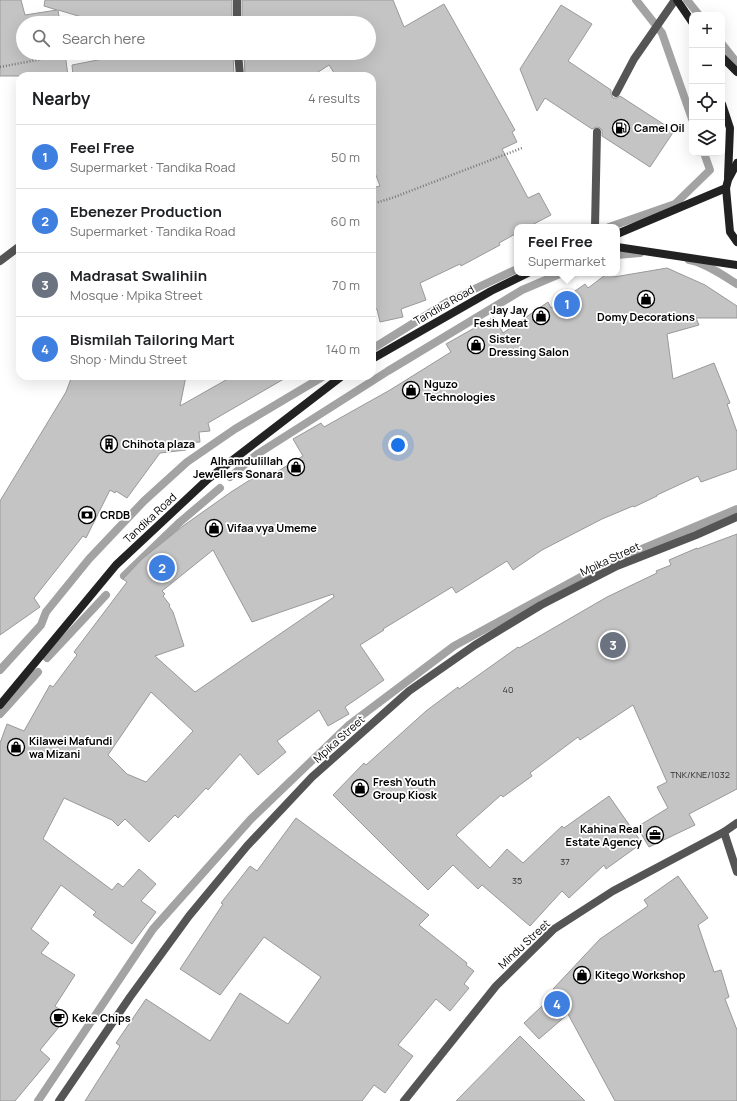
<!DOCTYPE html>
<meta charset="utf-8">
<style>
body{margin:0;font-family:Manrope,sans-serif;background:#f6f6f6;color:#202124}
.controls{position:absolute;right:12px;top:12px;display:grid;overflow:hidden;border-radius:8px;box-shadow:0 4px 16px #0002}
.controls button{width:36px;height:36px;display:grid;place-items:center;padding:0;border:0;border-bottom:1px solid #e0e0e0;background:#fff;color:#202124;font:20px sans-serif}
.you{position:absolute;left:398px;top:445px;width:14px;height:14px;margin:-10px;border:3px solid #fff;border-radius:50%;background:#1a73e8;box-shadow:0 0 0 6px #1a73e833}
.badge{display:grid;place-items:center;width:26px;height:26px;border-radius:50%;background:#d93025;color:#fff;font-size:13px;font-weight:700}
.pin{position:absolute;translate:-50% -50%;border:2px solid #fff;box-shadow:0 1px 4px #0006}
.popup{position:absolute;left:514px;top:224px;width:106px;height:52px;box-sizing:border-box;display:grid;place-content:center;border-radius:8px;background:#fff;filter:drop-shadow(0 1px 3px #0005);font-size:13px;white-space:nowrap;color:#757577}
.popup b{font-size:15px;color:#202124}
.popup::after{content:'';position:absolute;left:50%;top:100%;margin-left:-8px;border:8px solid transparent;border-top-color:#fff}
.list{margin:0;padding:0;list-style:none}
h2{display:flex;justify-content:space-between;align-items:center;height:52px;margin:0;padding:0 16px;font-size:17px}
h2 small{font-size:13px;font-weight:400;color:#757577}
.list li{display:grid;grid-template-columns:26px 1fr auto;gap:12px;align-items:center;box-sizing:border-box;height:64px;padding:0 16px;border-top:1px solid #e0e0e0}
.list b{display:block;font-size:15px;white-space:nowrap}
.list p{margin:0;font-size:13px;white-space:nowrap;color:#757577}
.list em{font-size:13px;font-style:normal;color:#757577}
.icon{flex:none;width:22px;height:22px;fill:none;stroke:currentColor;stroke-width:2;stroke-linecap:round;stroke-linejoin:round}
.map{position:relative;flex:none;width:737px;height:1101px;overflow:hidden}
.search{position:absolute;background:#fff;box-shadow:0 4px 16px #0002;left:16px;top:16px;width:360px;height:44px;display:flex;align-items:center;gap:10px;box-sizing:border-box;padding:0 14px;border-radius:22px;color:#757577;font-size:15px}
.panel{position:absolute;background:#fff;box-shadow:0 4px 16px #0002;left:16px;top:72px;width:360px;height:308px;border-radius:12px}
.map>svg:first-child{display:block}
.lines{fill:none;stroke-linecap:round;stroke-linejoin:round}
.stream{stroke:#a3a3a3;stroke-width:8}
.building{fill:#c4c4c4;stroke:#999;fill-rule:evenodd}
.path{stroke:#777;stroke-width:2.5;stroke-dasharray:1 2;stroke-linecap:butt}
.lane{stroke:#555;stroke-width:8}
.street{stroke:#555;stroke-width:8}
.secondary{stroke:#222;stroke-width:8}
.labels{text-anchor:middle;stroke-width:3.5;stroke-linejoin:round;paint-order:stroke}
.number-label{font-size:9px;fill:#313131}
.poi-label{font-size:11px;font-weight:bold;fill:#000;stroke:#fff;text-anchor:start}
.street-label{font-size:11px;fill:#000;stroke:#fff}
</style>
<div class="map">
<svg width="737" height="1101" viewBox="0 0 737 1101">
<rect width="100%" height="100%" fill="#fff"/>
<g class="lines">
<!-- stream -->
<g class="stream">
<path d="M636,0L662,33L692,119"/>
<path d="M687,0L699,15"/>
<path d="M722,44L737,63"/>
<path d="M609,227L675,204L710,170L704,153"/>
<path d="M617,255L640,253"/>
<path d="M689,260C704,262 724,276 737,284"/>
<path d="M372,349L449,301L517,269"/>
<path d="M230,477L256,455L388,371L522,290L562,273"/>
<path d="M124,576L180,522L220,488"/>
<path d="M47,658L106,595"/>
<path d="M0,670L41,625L46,612L89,559L144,501L187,462L235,429L324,376"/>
<path d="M0,714L38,672"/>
<path d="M38,1101L153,929L251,819L349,725L454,646L599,567L737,509"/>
</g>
</g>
<!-- building -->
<g class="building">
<path d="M0,0H21L25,15L57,10L44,6L45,0H232V23H102L58,10L60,23H23V53H65L68,76H0Z"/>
<path d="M242,0H393L404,27L444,4L515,130L512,132L517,142L502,149L528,198L539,193L551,215L528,227H517V233L499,243L500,245L461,266L460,264L420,283L426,300L401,309L403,317L380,322L377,309L372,311V188L380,186L372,165V76H336L329,65L312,76H245L244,53H369V23H242Z"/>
<path d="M561,5L592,24L568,61L611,90V94L613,98H617L620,96L674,131L650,167L602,136V130L600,128L597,127L592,129L545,98L537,111L520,69Z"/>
<path d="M134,53H233L234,76H73L72,65Z"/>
<path d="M667,268L705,285L737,306V318H696L699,325L667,334L673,379L714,363L730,403L727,404L737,432V469L701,482L698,476L657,495V496L634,507L633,506L602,519L542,550L513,570L507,561L456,593L452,587L383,629L384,630L360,645L384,680L345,707L349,714L328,726L319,710L277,741L286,752L258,775L240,754L208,790L206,788L178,818L175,815L149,842L125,819L118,826L112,820L64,798L43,839L112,890L118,883L123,887L139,869L156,884L141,901L156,912L132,944L93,915L96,912L61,885L31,929L49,943L41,953L75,975L55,1006L68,1016L40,1050L50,1059L15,1101H0V743L7,724L24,731L50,685L53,687L77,655L74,652L127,582L123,579L142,559L183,526L231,492L261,473L265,479L303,456L293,439L321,423L324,427L390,390L451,352L446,344L494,317L503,333L548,302L551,308L585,284L588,288L608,273H610L614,277ZM213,550L252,622L333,594L334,597L195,692L155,656L184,646L173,612L169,606L170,605L163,596L165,594L162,591ZM151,692L193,731L146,782L127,774L108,755Z"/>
<path d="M72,376H186L180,406L233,376H289L208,423L210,431L199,432L200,442L185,443L186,450L160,453L127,498L116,491L115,493L110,490L86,538L83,536L34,598L40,607L0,635V501L66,392Z"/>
<path d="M737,534V789L689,814L695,825L649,847L637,827L668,808L657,787L667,782L633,705L580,740L578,737L530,773L532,776L503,797L501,795L456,835L490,868L507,849L523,863L562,826L564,828L609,796L642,843L606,869L604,865L569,898L562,891L530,926L482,885L478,889L453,865L428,890L333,795L364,763L366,765L426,711L458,687L459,689L518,647L519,648L607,597L657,573L656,571L671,565L669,560L697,548V549Z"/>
<path d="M296,818L429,915L419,925L467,963L466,965L474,971L464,984L469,988L450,1011L436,999L398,1045L413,1056L385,1093L374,1085L362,1101H85L120,1046L116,1043L146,999L210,1041L240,993L288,1024L321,977L264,937L220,995L180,969L223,904L221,903L250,866L257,871Z"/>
<path d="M678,876L708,918L698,925L714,972L721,970L729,997L725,999L737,1030V1101H615L568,1014L539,1039L524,1023L557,992L553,989L600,939L648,906L644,900Z"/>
<path d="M520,1036L585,1101H456Z"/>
</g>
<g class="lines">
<!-- path -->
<g class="path">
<path d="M0,67L73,53"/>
<path d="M372,204L392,198L522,148"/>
</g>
<!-- lane -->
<g class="lane">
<path d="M616,93L634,59L675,0"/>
<path d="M595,227L597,132"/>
</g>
<!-- street -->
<g class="street">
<path d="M237,23V0"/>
<path d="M238,53L240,76"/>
<path d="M0,261L20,246"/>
<path d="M724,832L737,872"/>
<path d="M59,1101L130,997L189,916L247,846L312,777L409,691L475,645L541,605L617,566L696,535L737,517"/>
<path d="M404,1101L496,986L554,929L613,891L724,832L737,823"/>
</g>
<!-- secondary -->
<g class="secondary">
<path d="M677,0L692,22"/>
<path d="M722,57L737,72"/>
<path d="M722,104L730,128L728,177"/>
<path d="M737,163L728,180L726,188L730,232L737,242"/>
<path d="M617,234L726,188"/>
<path d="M617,247L737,265"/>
<path d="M372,359L491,291L528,273"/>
<path d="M0,705L116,565L208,479L342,376"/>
</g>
</g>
<!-- icons -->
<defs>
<g id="fuel-ring" transform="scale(0.9)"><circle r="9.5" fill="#fff" stroke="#000" stroke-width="1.5"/><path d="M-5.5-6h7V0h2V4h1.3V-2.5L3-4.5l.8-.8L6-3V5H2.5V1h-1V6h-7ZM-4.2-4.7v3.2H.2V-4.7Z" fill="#000"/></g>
<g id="shop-ring" transform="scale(0.9)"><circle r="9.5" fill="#fff" stroke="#000" stroke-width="1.5"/><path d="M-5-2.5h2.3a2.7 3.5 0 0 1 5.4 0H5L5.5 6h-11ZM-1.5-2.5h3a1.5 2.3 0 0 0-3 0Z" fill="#000"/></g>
<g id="building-ring" transform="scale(0.9)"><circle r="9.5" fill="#fff" stroke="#000" stroke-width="1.5"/><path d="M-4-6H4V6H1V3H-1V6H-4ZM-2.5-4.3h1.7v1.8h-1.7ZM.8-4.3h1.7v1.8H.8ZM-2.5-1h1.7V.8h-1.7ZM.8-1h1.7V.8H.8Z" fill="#000"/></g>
<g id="bank-ring" transform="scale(0.9)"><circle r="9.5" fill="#fff" stroke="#000" stroke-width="1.5"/><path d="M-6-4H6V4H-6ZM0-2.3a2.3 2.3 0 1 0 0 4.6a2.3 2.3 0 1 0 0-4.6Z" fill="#000"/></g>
<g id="office-ring" transform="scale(0.9)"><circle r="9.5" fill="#fff" stroke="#000" stroke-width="1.5"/><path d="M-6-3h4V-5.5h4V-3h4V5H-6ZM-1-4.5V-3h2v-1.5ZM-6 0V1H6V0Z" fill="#000"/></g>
<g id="cafe-ring" transform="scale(0.9)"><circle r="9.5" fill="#fff" stroke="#000" stroke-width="1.5"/><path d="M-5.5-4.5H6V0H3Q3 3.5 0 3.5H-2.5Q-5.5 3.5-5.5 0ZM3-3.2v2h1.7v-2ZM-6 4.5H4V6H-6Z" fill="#000"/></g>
</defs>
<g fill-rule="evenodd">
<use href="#fuel-ring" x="621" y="128"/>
<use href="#shop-ring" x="646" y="299"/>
<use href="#shop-ring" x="541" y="316"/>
<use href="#shop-ring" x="476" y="345"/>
<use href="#shop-ring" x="411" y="390"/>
<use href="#building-ring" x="109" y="444"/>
<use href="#shop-ring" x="296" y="467"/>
<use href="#bank-ring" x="87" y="515"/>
<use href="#shop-ring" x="214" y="528"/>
<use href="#shop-ring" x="16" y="747"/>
<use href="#shop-ring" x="360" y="788"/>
<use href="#office-ring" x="655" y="835"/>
<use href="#shop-ring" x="582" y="975"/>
<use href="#cafe-ring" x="59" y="1018"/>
</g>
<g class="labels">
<!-- number labels -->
<g class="number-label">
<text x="508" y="693">40</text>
<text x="700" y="778">TNK/KNE/1032</text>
<text x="565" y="865">37</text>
<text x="517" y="884">35</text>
</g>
<!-- poi labels -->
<g class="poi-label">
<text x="634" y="132">Camel Oil</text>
<text x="528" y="314" text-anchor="end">Jay Jay<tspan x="528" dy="13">Fesh Meat</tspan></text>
<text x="646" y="321" text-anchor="middle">Domy Decorations</text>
<text x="489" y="343">Sister<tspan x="489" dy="13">Dressing Salon</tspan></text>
<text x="424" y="388">Nguzo<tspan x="424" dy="13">Technologies</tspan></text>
<text x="122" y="448">Chihota plaza</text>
<text x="283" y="465" text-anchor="end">Alhamdulillah<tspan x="283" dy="13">Jewellers Sonara</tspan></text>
<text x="100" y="519">CRDB</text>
<text x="227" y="532">Vifaa vya Umeme</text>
<text x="29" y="745">Kilawei Mafundi<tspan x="29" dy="13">wa Mizani</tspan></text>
<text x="373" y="786">Fresh Youth<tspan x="373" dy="13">Group Kiosk</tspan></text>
<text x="642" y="833" text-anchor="end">Kahina Real<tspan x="642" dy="13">Estate Agency</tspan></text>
<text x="595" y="979">Kitego Workshop</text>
<text x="72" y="1022">Keke Chips</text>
</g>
<!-- street labels -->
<g class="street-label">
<text transform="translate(444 305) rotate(-30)" y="4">Tandika Road</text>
<text transform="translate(150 518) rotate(-43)" y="4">Tandika Road</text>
<text transform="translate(610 559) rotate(-25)" y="4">Mpika Street</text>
<text transform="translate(339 739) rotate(-42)" y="4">Mpika Street</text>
<text transform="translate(524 944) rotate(-43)" y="4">Mindu Street</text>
</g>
</g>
</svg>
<div class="controls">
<button>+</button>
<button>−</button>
<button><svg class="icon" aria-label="locate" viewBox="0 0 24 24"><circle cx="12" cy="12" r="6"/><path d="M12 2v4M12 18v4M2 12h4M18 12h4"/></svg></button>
<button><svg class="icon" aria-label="layers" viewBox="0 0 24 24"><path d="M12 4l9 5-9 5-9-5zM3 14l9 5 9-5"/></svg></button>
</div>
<div class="you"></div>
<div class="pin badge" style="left:567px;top:304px;background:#3f7fe0">1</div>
<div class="popup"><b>Feel Free</b>Supermarket</div>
<div class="pin badge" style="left:162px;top:568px;background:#3f7fe0">2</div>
<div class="pin badge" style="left:613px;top:645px;background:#6b7280">3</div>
<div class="pin badge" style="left:557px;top:1004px;background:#3f7fe0">4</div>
<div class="search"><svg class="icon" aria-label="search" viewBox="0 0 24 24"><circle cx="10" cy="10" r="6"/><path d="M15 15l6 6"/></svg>Search here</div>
<section class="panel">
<h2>Nearby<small>4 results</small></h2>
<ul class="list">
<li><span class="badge" style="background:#3f7fe0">1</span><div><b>Feel Free</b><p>Supermarket · Tandika Road</p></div><em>50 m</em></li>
<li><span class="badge" style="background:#3f7fe0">2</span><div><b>Ebenezer Production</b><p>Supermarket · Tandika Road</p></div><em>60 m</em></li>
<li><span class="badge" style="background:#6b7280">3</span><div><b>Madrasat Swalihiin</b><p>Mosque · Mpika Street</p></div><em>70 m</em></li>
<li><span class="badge" style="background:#3f7fe0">4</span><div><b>Bismilah Tailoring Mart</b><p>Shop · Mindu Street</p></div><em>140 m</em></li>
</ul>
</section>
</div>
